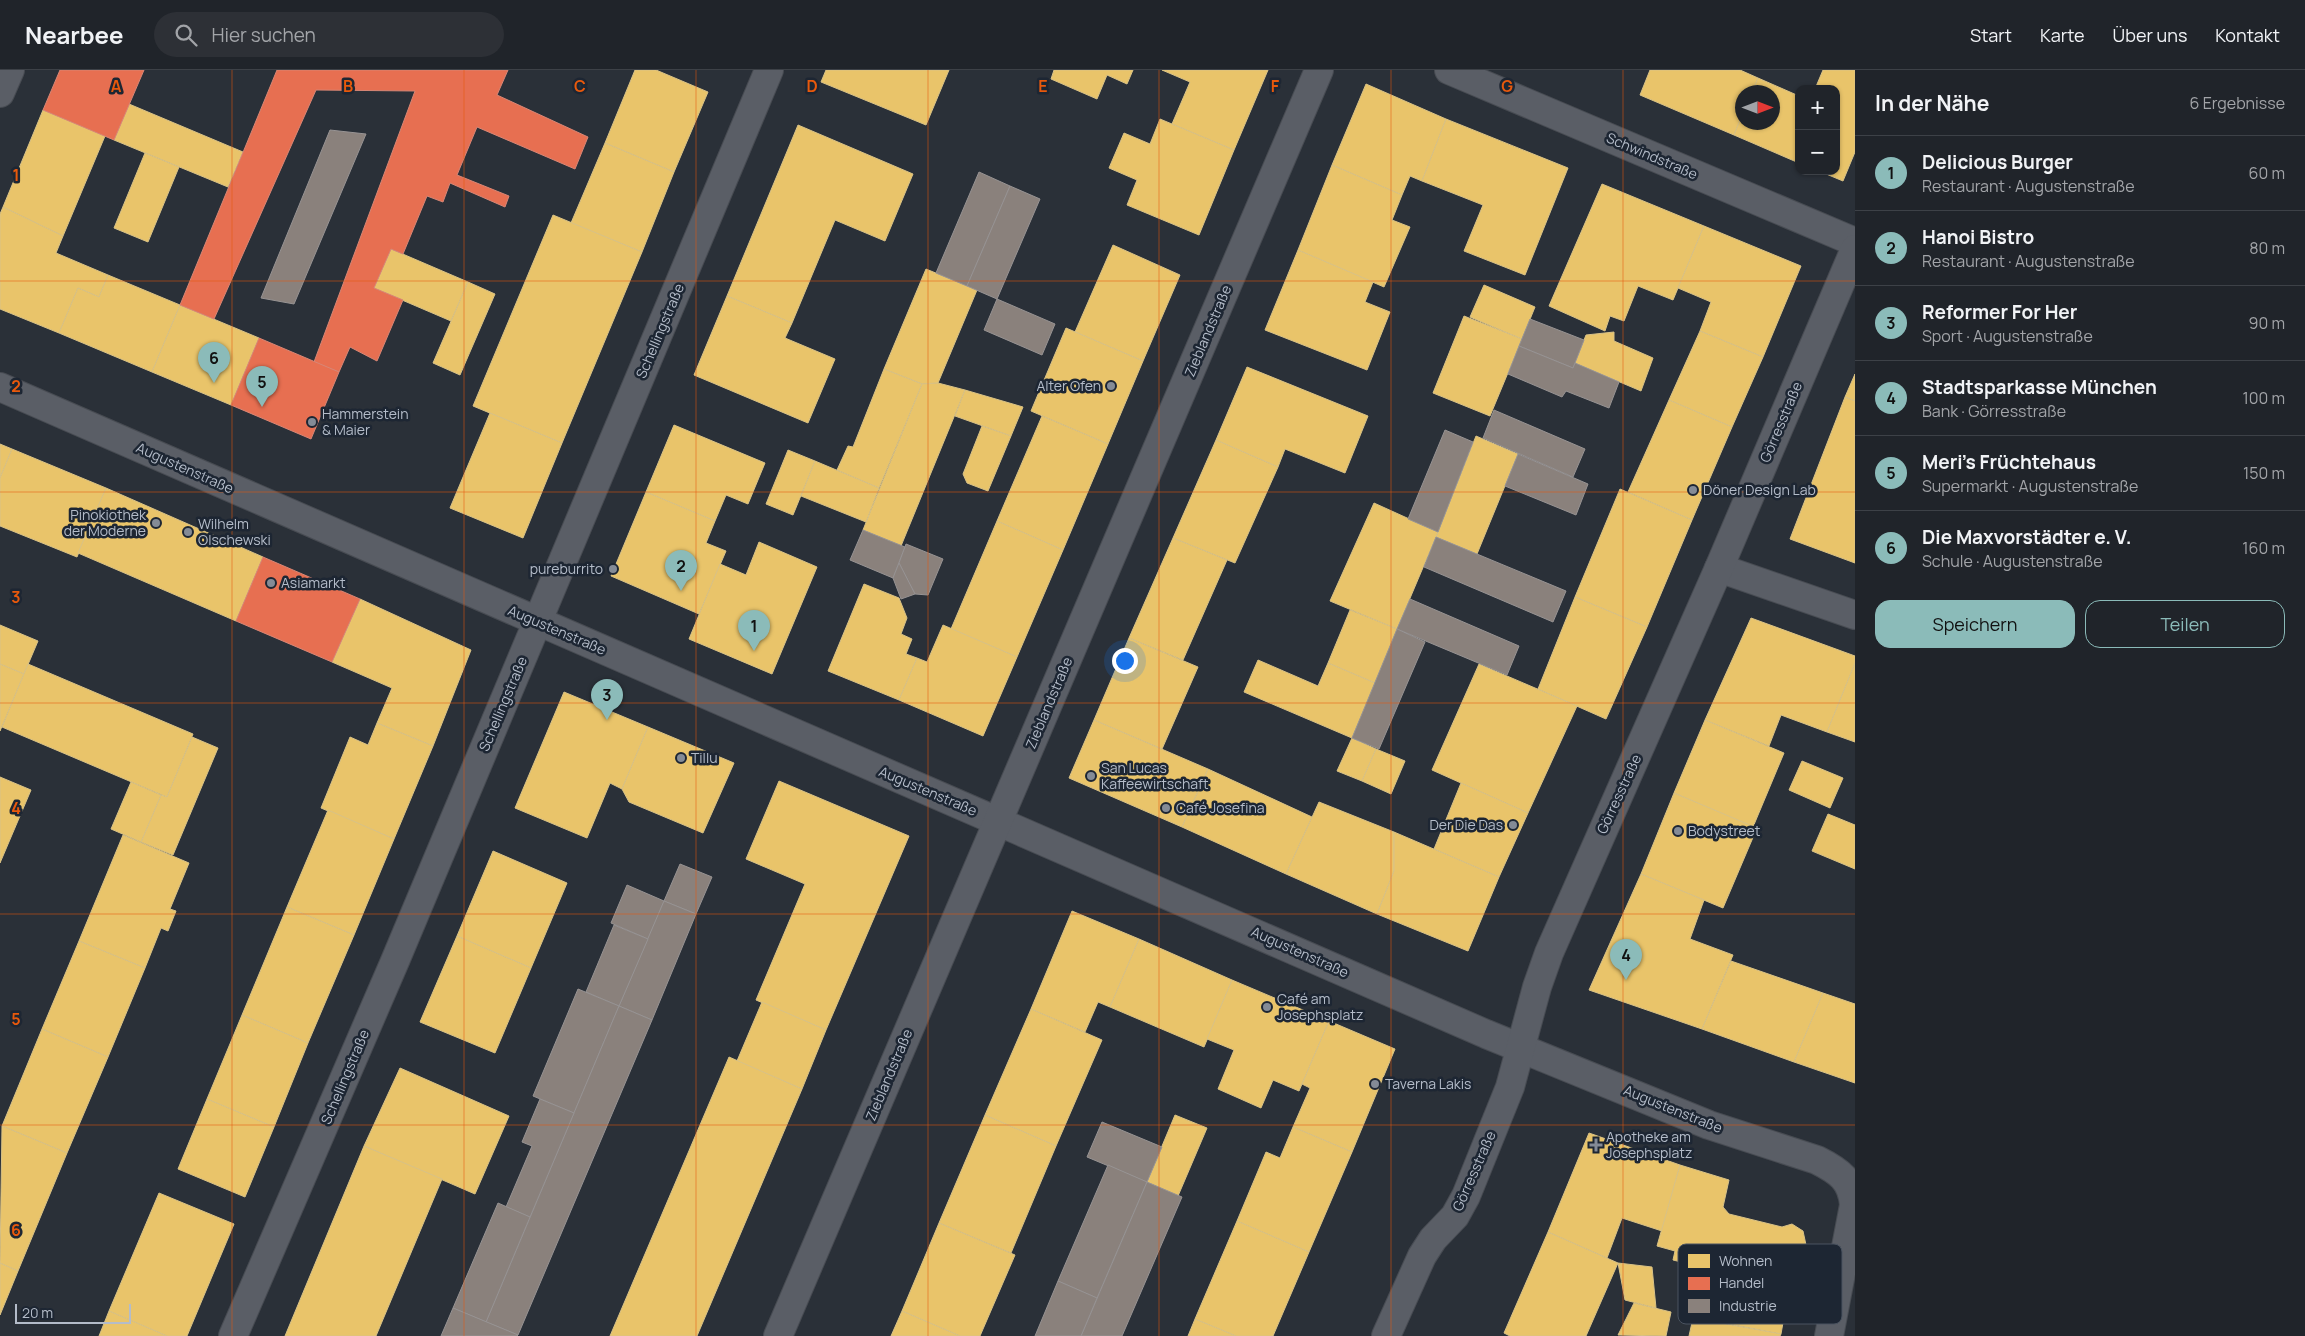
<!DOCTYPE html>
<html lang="de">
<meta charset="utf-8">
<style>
body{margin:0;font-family:Manrope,sans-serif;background:#2d3036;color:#f1f3f6}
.controls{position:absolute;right:15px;top:15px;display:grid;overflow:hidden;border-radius:10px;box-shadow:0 1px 4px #0004}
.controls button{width:45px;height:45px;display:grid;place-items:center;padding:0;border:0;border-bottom:1px solid #3d4147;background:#20242a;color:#f1f3f6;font:25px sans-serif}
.compass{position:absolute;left:1735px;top:15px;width:45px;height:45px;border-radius:50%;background:#20242a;box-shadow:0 1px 4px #0004;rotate:90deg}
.scale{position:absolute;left:15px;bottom:12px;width:116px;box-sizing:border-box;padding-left:5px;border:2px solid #b4bcc9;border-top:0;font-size:14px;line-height:18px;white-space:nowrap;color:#b4bcc9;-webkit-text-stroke:4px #1d2633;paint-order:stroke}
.you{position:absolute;left:1124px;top:590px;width:18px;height:18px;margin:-12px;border:4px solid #fff;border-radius:50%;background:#1a73e8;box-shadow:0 0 0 8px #1a73e833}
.badge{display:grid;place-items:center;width:32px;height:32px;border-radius:50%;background:#8bbbb9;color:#111;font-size:16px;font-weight:700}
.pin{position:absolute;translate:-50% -41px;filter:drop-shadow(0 1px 2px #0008)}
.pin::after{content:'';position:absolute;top:26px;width:18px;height:15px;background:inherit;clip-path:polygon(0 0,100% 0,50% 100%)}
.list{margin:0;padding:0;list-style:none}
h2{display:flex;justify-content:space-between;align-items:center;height:65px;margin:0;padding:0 20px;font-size:21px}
h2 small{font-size:16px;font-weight:400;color:#a2a4a8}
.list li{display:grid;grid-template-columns:32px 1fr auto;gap:15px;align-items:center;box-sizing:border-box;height:75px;padding:0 20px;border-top:1px solid #3d4147}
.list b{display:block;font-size:19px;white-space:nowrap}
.list p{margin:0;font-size:16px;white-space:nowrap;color:#a2a4a8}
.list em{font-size:16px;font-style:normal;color:#a2a4a8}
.actions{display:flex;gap:10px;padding:15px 20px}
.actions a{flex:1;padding:11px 0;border:1px solid #8bbbb9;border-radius:15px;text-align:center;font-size:18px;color:#8bbbb9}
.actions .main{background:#8bbbb9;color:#111}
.icon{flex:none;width:28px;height:28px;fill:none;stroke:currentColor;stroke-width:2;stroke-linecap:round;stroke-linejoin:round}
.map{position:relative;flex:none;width:1855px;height:1266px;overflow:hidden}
header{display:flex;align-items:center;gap:30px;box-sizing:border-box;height:70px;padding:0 25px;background:#20242a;border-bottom:1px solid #3d4147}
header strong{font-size:24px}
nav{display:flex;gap:28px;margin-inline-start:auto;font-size:18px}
.search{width:350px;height:45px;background:#2d3036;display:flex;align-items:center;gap:12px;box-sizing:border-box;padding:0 18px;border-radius:28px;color:#a2a4a8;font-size:19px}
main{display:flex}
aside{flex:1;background:#20242a}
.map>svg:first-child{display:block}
.homes{fill:#e9c46a;stroke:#d9c286}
.shops{fill:#e76f51;stroke:#d88675}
.industry{fill:#8a817c;stroke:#979393}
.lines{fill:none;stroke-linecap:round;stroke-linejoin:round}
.minor-casing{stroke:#484c53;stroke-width:30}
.minor{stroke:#5a5e66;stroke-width:28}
.grid{fill:none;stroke:#e8590c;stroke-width:1;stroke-opacity:0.55}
.poi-dot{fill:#848b96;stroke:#1d2633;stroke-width:2}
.labels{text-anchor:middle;stroke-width:5;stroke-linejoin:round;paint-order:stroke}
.street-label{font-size:14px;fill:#b4bcc9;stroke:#1d2633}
.poi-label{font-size:14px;fill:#b4bcc9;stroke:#1d2633;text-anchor:start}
.key{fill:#1d2633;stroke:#4a5360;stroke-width:1}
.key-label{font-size:14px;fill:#b4bcc9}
.grid-label{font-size:16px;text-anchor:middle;font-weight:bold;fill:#e8590c;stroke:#1d2633;stroke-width:5;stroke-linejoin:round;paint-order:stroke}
</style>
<header>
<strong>Nearbee</strong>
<div class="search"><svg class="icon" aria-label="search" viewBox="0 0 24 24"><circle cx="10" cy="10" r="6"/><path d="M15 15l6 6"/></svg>Hier suchen</div>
<nav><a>Start</a><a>Karte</a><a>Über uns</a><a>Kontakt</a></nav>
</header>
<main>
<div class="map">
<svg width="1855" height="1266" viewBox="0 0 1855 1266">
<rect width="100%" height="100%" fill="#2a3038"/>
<!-- homes -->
<g class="homes">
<path d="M635,0H656L708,22L674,102L605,73Z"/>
<path d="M826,0H949L926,55L821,12Z"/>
<path d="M1054,0H1133L1127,14L1107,5L1097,29L1051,9Z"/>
<path d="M1162,0H1268L1234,80L1172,54L1190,12Z"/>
<path d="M1650,0H1740L1758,8L1752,22H1742V45L1734,65L1640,25Z"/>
<path d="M1823,0H1855V82L1843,111L1819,101H1836V19H1815Z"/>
<path d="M1758,8L1799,26V93L1734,65L1742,45V52H1772V22H1752Z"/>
<path d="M1366,14L1446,49L1422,111L1410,106L1402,125L1332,95Z"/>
<path d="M129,34L243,82L228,117L114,70Z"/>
<path d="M43,40L105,66L63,166L3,137Z"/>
<path d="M1160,49L1234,80L1199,165L1127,135L1137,110L1109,98L1124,63L1150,74Z"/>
<path d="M1446,49L1568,98L1525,205L1464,181L1483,135L1422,111Z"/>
<path d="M798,55L913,104L885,171L835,150L792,253L727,226Z"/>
<path d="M605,73L674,102L642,182L571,153Z"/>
<path d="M145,83L179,97L148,172L114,158Z"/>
<path d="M1332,95L1402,125L1392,150L1410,157L1384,217L1298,180Z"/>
<path d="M1602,114L1704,156L1673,230L1638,216L1624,251L1610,246L1605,261L1549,236Z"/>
<path d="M3,137L63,166L56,183L108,205L99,227L78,218L59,263L0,239V144Z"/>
<path d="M553,145L642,182L562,373L473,336Z"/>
<path d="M1704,156L1801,196L1763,287L1700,261L1711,232L1678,218Z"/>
<path d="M1113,175L1180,205L1143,291L1075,262Z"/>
<path d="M391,179L468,212L451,251L374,218Z"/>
<path d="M1298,180L1373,212L1365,232L1390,242L1367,300L1265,260Z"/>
<path d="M926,199L977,220L938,313L922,314L884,299Z"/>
<path d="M108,205L180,235L152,302L59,263L78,218L99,227Z"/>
<path d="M468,212L495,224L460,305L433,293Z"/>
<path d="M1484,215L1535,237L1522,269L1470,247Z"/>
<path d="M727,226L792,253L785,268L835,289L808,353L694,305Z"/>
<path d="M180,235L259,268L231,335L152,302Z"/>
<path d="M1464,246L1522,269L1490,346L1433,323Z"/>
<path d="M1066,258L1143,291L1108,374L1031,341Z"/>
<path d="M1700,261L1763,287L1732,357L1669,330Z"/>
<path d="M1614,262V271L1653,288L1641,321L1575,293L1586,265Z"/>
<path d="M1247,297L1368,346L1345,403L1285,379L1278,397L1216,370Z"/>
<path d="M884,299L922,314L879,418L837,400L848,376L853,377Z"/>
<path d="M1855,304V331L1845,327Z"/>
<path d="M938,313L965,320L901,476L863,460L922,314Z"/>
<path d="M965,320L1023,337L1011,366L955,346Z"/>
<path d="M1845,327L1855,331V493L1790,469Z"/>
<path d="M1669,330L1732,357L1692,450L1628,422Z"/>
<path d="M490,343L562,373L523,468L450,438Z"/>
<path d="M1042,346L1108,374L1063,480L997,451Z"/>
<path d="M674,355L765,393L748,434L726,425L715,451L646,422Z"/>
<path d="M982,356L1011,366L988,421L967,413L963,404Z"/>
<path d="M1476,366L1518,384L1477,484L1436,467Z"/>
<path d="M1216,370L1278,397L1235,493L1173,468Z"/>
<path d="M0,374L12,379L0,408Z"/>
<path d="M12,379L106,418L77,487L0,456V408Z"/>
<path d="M788,380L815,391L793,445L766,434Z"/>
<path d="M815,391L879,418L866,452L801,426Z"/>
<path d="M106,418L263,487L236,551L78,483Z"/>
<path d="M1620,419L1692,450L1647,557L1575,527Z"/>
<path d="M646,422L715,451L706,473L726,481L699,544L611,506Z"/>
<path d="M1374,433L1438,462L1397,559L1330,531Z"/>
<path d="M997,451L1063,480L1017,587L951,559Z"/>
<path d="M1173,468L1227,490L1183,590L1129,568Z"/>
<path d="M759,472L817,497L772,604L689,569L720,494L746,505Z"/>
<path d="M864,514L899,528L907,548L901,564L912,569L906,584L917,588L899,630L828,601Z"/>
<path d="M1575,527L1647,557L1606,649L1538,619Z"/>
<path d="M360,529L471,580L433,676L377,653L392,618L332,592Z"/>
<path d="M1350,540L1397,559L1375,613L1328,593Z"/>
<path d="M1751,548L1855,586V593L1827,662L1781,645L1769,676L1705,650Z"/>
<path d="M0,555L38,571L24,604L0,594Z"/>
<path d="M943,555L1017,587L983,666L899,630L917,588L927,592Z"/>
<path d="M1129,568L1198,597L1162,679L1094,650Z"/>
<path d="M1258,590L1318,616L1328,593L1375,613L1352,668L1244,622Z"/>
<path d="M1855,593V672L1827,662Z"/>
<path d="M0,594L24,604L0,661Z"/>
<path d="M28,594L193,664L167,727L2,657Z"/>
<path d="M1479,594L1577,636L1528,743L1432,700Z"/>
<path d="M564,622L648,657L622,719L610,713L587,768L515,738Z"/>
<path d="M1094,650L1208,699L1182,757L1069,708Z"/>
<path d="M1705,650L1784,683L1753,757L1674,723Z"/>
<path d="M377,653L433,676L394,769L321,738L350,667L368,675Z"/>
<path d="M648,657L734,693L703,763L629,732L622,719Z"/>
<path d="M192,667L218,678L173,785L141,772L161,725L167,727Z"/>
<path d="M1352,668L1376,679L1362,711L1337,701Z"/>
<path d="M1376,679L1405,691L1391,724L1362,711Z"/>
<path d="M1802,691L1843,708L1830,738L1789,720Z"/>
<path d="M1208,699L1312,747L1286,804L1182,757Z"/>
<path d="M0,707L31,720L0,793Z"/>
<path d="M779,711L909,766L826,960L756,930L805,814L746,789Z"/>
<path d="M131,712L161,725L141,772L111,759Z"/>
<path d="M1461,713L1528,743L1499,807L1434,779Z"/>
<path d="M1674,723L1757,758L1723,838L1641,804Z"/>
<path d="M1319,732L1394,762V801L1377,844L1286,804Z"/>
<path d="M328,740L394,769L354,865L287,837Z"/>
<path d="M1828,744L1855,755V799L1812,781Z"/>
<path d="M1394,762L1499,807L1468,881L1377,844L1394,801Z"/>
<path d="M123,765L189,793L170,839L176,841L168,861L161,858L145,898L79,871Z"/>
<path d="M493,781L567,813L531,898L457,866Z"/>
<path d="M1641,804L1704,830L1690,869L1733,885L1702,959L1589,920Z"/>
<path d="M287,837L354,865L308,973L242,945Z"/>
<path d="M1072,841L1139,869L1110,937L1098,932L1085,962L1031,939Z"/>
<path d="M457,866L531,898L495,983L420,952Z"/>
<path d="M1139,869L1232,910L1204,977L1110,937Z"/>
<path d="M79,871L145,898L108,987L42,959Z"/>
<path d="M1731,891L1823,923L1794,992L1702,959Z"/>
<path d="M1232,910L1329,951L1299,1021L1273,1010L1261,1038L1218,1019L1234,980L1207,969Z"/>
<path d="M1823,923L1855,934V1013L1794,992Z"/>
<path d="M762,932L826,960L802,1019L737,991Z"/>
<path d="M1031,939L1102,970L1056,1076L985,1045Z"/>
<path d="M242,945L308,973L274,1057L207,1029Z"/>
<path d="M1329,951L1395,979L1352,1082L1293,1057L1310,1018L1302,1014Z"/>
<path d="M42,959L108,987L67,1083L2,1056Z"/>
<path d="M729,987L802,1019L697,1266H610Z"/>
<path d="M400,998L509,1046L475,1124L364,1076Z"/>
<path d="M207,1029L274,1057L245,1127L178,1099Z"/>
<path d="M985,1045L1056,1076L1011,1183L939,1153Z"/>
<path d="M1175,1045L1207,1058L1178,1126L1147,1112Z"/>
<path d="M2,1056L67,1083L18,1201L0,1193Z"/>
<path d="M1293,1057L1352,1082L1309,1182L1237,1151L1266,1082L1280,1088Z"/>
<path d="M1589,1063L1680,1095L1662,1161L1622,1148L1607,1188L1548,1162Z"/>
<path d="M364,1076L442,1109L376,1266H285Z"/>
<path d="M1680,1095L1729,1110L1723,1137L1729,1144L1782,1157L1792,1154L1803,1161L1806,1175L1799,1187L1794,1190L1781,1264L1703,1249L1714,1200L1673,1190L1675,1181L1657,1176Z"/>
<path d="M159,1123L234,1154L187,1266H167L109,1241Z"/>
<path d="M1237,1151L1309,1182L1273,1266H1236L1195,1249Z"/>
<path d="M939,1153L1015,1185L980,1266H960L902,1241Z"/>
<path d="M1548,1162L1618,1193L1586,1266H1510L1504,1263Z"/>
<path d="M0,1193L18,1201L0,1245Z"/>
<path d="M1618,1193L1652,1197L1656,1238L1625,1230Z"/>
<path d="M1634,1233L1671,1242L1666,1266L1618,1265Z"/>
<path d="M109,1241L167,1266H99Z"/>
<path d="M902,1241L960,1266H891Z"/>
<path d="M1693,1248L1781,1264L1780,1266H1689Z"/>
<path d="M1195,1249L1236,1266H1188Z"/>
</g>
<!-- shops -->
<g class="shops">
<path d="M60,0H144L114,70L43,40Z"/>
<path d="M277,0H508L497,25L588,67L575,99L477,57L457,105L509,126L505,137L450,113L443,132L427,126L403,184L391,179L374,218L403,230L377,291L350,277L339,302L314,292L415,21L316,20L214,249L180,235Z"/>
<path d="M259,268L339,302L311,369L231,335Z"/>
<path d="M263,487L360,529L332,592L236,551Z"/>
</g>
<!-- industry -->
<g class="industry">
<path d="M330,60L366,64L294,234L261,228Z"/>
<path d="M979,102L1010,116L967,216L936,203Z"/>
<path d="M1010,116L1040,129L997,229L967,216Z"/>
<path d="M997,229L1055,254L1042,285L984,260Z"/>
<path d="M1530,249L1584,270L1573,298L1519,276Z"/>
<path d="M1519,276L1573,298L1575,293L1619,312L1609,338L1566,321L1562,327L1508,304Z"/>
<path d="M1494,340L1585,379L1573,407L1483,368Z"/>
<path d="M1445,360L1473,372L1438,462L1408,449Z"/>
<path d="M1518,384L1588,414L1576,445L1505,416Z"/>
<path d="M863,460L905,477L893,508L850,490Z"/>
<path d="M1436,467L1566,521L1553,552L1424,497Z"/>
<path d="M906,474L943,489L928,525L915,524L899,493Z"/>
<path d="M899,493L915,524L901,529L893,508Z"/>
<path d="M1410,529L1519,576L1507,605L1397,559Z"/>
<path d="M1397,559L1425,572L1379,679L1352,668Z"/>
<path d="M680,794L712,807L696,844L664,831Z"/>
<path d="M627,815L664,831L648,869L611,853Z"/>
<path d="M664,831L696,844L652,950L619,936Z"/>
<path d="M614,855L648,869L619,936L586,922Z"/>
<path d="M578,919L619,936L574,1043L533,1026Z"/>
<path d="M619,936L652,950L518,1265L486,1252Z"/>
<path d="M540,1029L574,1043L530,1147L506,1137L532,1076L522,1072Z"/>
<path d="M1102,1052L1162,1077L1147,1112L1087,1087Z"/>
<path d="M1108,1095L1147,1112L1097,1228L1058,1211Z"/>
<path d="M1147,1112L1182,1127L1122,1266H1081Z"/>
<path d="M498,1133L530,1147L486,1252L453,1238Z"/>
<path d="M1058,1211L1097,1228L1081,1266H1035Z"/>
<path d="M453,1238L518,1265L517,1266H441Z"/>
</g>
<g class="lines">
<!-- minor casing -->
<g class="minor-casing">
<g id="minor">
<path d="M1449,0L1855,172"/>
<path d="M0,23L10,0"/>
<path d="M0,317L1486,964L1709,1055L1817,1090C1839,1101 1852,1110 1854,1135L1829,1266"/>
<path d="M1719,498L1855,545"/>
<path d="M233,1266L395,891L769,0"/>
<path d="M778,1266L1319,0"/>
<path d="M1386,1266L1422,1186L1433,1169L1455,1146L1466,1126L1510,1017L1537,917L1549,883L1719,498L1855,179"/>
</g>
</g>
<!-- minor -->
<use href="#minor" class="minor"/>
</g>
<!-- grid -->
<path class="grid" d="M232,0V1266M464,0V1266M696,0V1266M928,0V1266M1159,0V1266M1391,0V1266M1623,0V1266M0,211H1855M0,422H1855M0,633H1855M0,844H1855M0,1055H1855"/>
<!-- markers -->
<g class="poi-dot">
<circle cx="1111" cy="316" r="5"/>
<circle cx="312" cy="352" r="5"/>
<circle cx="1693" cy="420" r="5"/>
<circle cx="156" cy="453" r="5"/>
<circle cx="188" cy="462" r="5"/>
<circle cx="613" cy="499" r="5"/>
<circle cx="271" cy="513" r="5"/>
<circle cx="681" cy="688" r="5"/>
<circle cx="1091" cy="706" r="5"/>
<circle cx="1166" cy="738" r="5"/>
<circle cx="1513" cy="755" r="5"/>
<circle cx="1678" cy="761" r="5"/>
<circle cx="1267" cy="937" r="5"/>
<circle cx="1375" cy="1014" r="5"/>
<path d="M1593.5 1067.5h5v5h5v5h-5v5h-5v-5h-5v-5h5z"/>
</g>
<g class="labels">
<!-- street labels -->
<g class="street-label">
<text transform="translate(1652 86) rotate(23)" y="5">Schwindstraße</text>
<text transform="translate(660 261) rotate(-67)" y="5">Schellingstraße</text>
<text transform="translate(1208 261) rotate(-67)" y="5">Zieblandstraße</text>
<text transform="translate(1781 352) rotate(-67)" y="5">Görresstraße</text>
<text transform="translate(185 398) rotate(24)" y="5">Augustenstraße</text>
<text transform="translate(557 560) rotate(23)" y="5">Augustenstraße</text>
<text transform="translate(1049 633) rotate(-67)" y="5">Zieblandstraße</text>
<text transform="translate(503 634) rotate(-67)" y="5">Schellingstraße</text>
<text transform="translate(928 721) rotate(23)" y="5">Augustenstraße</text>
<text transform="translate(1619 724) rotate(-65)" y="5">Görresstraße</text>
<text transform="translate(1300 882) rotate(24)" y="5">Augustenstraße</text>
<text transform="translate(889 1005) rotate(-67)" y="5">Zieblandstraße</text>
<text transform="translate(345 1007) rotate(-67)" y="5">Schellingstraße</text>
<text transform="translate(1673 1039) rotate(22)" y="5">Augustenstraße</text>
<text transform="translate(1474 1101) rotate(-66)" y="5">Görresstraße</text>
</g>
<!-- poi labels -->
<g class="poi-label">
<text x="1101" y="321" text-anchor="end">Alter Ofen</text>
<text x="322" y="349">Hammerstein<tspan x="322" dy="16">&amp; Maier</tspan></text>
<text x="1703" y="425">Döner Design Lab</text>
<text x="146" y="450" text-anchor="end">Pinokiothek<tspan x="146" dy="16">der Moderne</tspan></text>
<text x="198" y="459">Wilhelm<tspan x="198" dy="16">Olschewski</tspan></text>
<text x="603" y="504" text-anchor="end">pureburrito</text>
<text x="281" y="518">Asiamarkt</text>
<text x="691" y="693">Tillu</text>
<text x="1101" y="703">San Lucas<tspan x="1101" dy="16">Kaffeewirtschaft</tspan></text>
<text x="1176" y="743">Café Josefina</text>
<text x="1503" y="760" text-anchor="end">Der Die Das</text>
<text x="1688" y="766">Bodystreet</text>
<text x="1277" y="934">Café am<tspan x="1277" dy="16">Josephsplatz</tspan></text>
<text x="1385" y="1019">Taverna Lakis</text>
<text x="1606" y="1072">Apotheke am<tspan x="1606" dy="16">Josephsplatz</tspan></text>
</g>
</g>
<!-- legend -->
<rect x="1678" y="1174" width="164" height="80" rx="8" class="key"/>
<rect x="1688" y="1184" width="22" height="14" fill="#e9c46a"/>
<rect x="1688" y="1207" width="22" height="13" fill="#e76f51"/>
<rect x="1688" y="1229" width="22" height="14" fill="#8a817c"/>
<g class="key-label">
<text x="1719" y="1196">Wohnen</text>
<text x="1719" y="1218">Handel</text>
<text x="1719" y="1241">Industrie</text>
</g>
<g class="grid-label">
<text x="116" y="22">A</text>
<text x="348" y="22">B</text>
<text x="580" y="22">C</text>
<text x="812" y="22">D</text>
<text x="1043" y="22">E</text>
<text x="1275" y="22">F</text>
<text x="1507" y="22">G</text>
<text x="16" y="111">1</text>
<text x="16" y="322">2</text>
<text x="16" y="533">3</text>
<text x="16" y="744">4</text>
<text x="16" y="955">5</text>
<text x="16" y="1166">6</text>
</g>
</svg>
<div class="controls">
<button>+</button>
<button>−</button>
</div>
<svg class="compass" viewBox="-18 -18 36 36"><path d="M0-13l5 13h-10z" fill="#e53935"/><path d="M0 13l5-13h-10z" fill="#a2a4a8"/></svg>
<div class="scale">20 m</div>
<div class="you"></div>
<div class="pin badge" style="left:754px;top:581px">1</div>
<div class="pin badge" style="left:681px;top:521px">2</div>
<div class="pin badge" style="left:607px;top:650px">3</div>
<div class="pin badge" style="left:1626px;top:910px">4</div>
<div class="pin badge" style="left:262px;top:337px">5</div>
<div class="pin badge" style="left:214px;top:313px">6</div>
</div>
<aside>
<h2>In der Nähe<small>6 Ergebnisse</small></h2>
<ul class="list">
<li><span class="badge">1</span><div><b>Delicious Burger</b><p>Restaurant · Augustenstraße</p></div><em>60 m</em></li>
<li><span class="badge">2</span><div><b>Hanoi Bistro</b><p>Restaurant · Augustenstraße</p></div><em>80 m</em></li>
<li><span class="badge">3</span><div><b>Reformer For Her</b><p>Sport · Augustenstraße</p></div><em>90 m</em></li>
<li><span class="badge">4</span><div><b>Stadtsparkasse München</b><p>Bank · Görresstraße</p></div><em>100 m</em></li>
<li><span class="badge">5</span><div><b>Meri's Früchtehaus</b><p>Supermarkt · Augustenstraße</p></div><em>150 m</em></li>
<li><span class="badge">6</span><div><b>Die Maxvorstädter e. V.</b><p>Schule · Augustenstraße</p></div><em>160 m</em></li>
</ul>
<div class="actions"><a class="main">Speichern</a><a>Teilen</a></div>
</aside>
</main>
